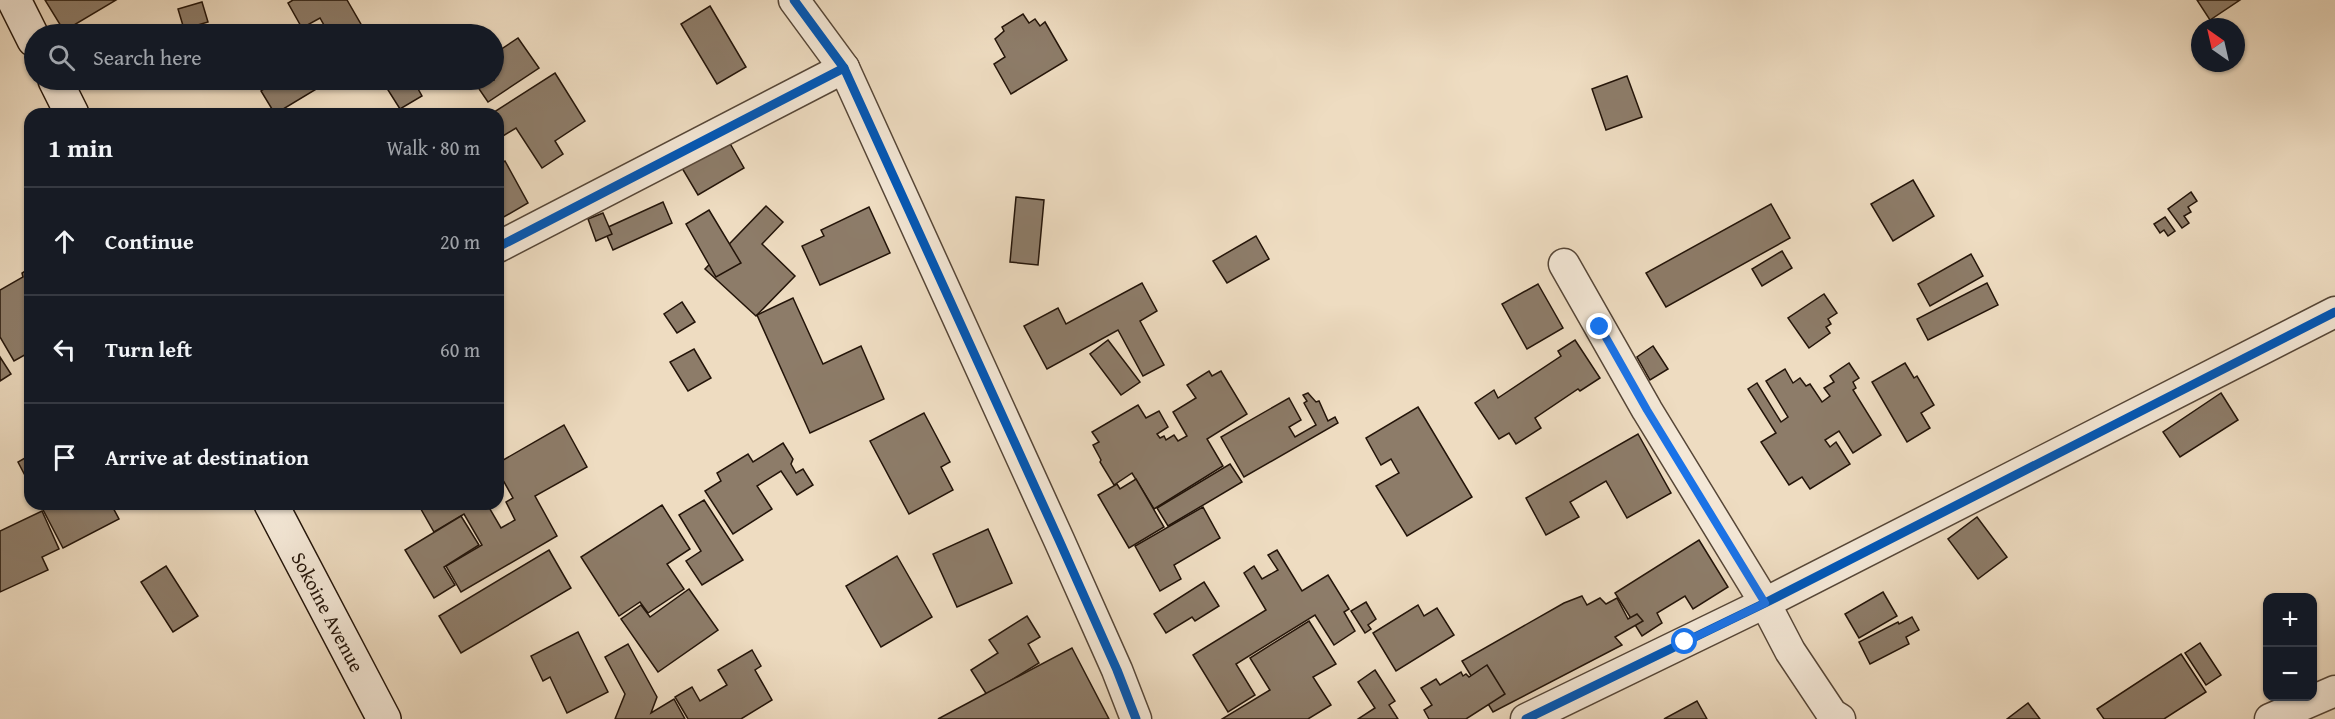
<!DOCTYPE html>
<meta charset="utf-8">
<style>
body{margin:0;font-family:"Gentium Book Plus",serif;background:#242831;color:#f1f3f6}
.controls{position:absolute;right:18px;bottom:18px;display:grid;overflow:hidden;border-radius:12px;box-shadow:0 2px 4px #0004}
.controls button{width:54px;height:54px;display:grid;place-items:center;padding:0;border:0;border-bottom:2px solid #363941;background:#171b24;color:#f1f3f6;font:30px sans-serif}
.compass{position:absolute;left:2191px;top:18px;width:54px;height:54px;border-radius:50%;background:#171b24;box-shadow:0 2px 4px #0004;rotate:326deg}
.stop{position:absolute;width:18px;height:18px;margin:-14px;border:4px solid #1a73e8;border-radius:50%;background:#fff}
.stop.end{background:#1a73e8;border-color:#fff;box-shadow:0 2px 6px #0008}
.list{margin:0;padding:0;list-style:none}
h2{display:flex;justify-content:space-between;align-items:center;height:78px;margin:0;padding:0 24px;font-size:26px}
h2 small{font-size:20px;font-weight:400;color:#9ea1a6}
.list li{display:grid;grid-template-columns:39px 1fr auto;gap:18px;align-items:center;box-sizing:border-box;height:108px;padding:0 24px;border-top:2px solid #363941}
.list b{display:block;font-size:22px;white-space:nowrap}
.list em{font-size:20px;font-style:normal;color:#9ea1a6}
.icon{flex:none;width:33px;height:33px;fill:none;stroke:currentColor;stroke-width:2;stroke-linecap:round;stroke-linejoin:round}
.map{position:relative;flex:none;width:2335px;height:719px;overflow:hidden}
.search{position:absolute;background:#171b24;box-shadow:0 2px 4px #0004;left:24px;top:24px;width:480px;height:66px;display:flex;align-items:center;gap:15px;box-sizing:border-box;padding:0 21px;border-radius:33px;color:#9ea1a6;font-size:22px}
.panel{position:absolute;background:#171b24;box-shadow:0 2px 4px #0004;left:24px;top:108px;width:480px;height:402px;border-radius:18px}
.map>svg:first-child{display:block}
.building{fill:#8d7c69;stroke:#231409;stroke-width:1.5}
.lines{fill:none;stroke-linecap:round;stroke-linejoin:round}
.street-casing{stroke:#564637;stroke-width:33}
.secondary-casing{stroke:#231409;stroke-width:36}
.street{stroke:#f4e8d7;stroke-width:30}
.secondary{stroke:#f4e8d7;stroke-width:33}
.cycleway-casing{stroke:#f4e8d7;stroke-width:13}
.cycleway{stroke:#0057b8;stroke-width:9}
.route{stroke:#1a73e8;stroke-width:8}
.labels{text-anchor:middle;stroke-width:4.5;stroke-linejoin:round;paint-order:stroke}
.street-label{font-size:20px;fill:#231409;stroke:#f4e8d7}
</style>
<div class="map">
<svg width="2335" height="719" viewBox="0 0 2335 719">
<rect width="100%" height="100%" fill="#eedcc1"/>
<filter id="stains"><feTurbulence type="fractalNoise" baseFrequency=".00333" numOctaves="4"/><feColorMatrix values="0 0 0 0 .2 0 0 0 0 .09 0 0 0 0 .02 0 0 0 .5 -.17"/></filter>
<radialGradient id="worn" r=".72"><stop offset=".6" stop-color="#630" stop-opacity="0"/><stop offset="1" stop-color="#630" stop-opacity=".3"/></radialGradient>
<!-- building -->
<g class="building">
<path d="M45,0H116L64,31Z"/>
<path d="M293,0H347L362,26L345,34H329L320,18L302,28L288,3Z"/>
<path d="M2197,0H2240L2210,20Z"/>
<path d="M202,2L208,22L184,29L178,9Z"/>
<path d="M710,6L746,67L717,84L681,24Z"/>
<path d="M1023,14L1029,23L1035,19L1040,26L1045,22L1067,60L1011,94L994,64L1005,57L995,39L1004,31L1002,27Z"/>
<path d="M289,27L294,34H276Z"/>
<path d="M518,38L539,68L488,102L475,83L480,80H494V54Z"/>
<path d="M555,73L585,121L555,141L563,154L542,168L516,128L503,136L498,128V114H491Z"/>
<path d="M1627,76L1642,117L1606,130L1592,89Z"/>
<path d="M266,80H327L328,82L275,114L261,91L270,85Z"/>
<path d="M387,80H413L422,96L400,109L383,82Z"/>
<path d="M728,140L744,168L698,195L682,168Z"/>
<path d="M505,161L528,203L502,218L498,210V165Z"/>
<path d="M1913,180L1934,216L1893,241L1871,204Z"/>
<path d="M2191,192L2197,201L2188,207L2191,212L2184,216L2189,223L2182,228L2168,209Z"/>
<path d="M1016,197L1044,200L1038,265L1010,262Z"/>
<path d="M663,202L672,223L613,250L604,229Z"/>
<path d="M1771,204L1790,238L1666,307L1646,273Z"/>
<path d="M766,206L783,222L762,244L795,276L756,316L705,269Z"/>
<path d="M869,207L890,253L820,285L802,246L824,236L821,230Z"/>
<path d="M709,210L741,263L716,277L686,224Z"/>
<path d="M603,213L612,234L596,241L588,219Z"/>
<path d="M2165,217L2175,231L2168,236L2164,230L2160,233L2154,224Z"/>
<path d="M1256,236L1269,259L1227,283L1213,261Z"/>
<path d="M1782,251L1792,268L1762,286L1752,269Z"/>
<path d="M1971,254L1983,276L1930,306L1918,284Z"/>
<path d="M30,268V352L14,361L0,337V290L23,277L22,273Z"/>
<path d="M1142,283L1157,311L1140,321L1164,365L1143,376L1118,330L1047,369L1024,326L1058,308L1066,324Z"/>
<path d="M1987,283L1998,305L1928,340L1917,319Z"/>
<path d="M1538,284L1563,328L1527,349L1502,304Z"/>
<path d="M1824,294L1837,313L1828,319L1831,324L1826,327L1830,333L1809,348L1788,318Z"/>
<path d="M793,298L823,364L861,346L884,399L810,433L757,315Z"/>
<path d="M682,302L695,322L677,333L664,314Z"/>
<path d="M1108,340L1140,382L1121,395L1090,354Z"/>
<path d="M1575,340L1600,378L1580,391L1578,389L1535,418L1541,428L1516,444L1509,433L1499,439L1475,403L1494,390L1498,398L1561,356L1558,351Z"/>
<path d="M1653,346L1668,369L1650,380L1637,357Z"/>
<path d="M694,349L711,378L688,391L670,362Z"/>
<path d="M0,357L11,374L0,381Z"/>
<path d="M1849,363L1859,378L1853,382L1856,388L1853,390L1881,435L1853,453L1839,431L1825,440L1830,447L1836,442L1850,464L1810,489L1802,477L1789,485L1761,442L1776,433L1748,389L1757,383L1781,422L1788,417L1766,381L1785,369L1793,383L1800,378L1806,386L1810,384L1822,402L1830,396L1824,388L1834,382L1830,376Z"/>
<path d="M1905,363L1914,378L1917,376L1934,405L1921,413L1930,428L1907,442L1872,382Z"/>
<path d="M1209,371L1212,376L1221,371L1247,414L1207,439L1223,466L1154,509L1132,473L1114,485L1100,462L1101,460L1093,445L1099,442L1092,432L1138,405L1146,418L1159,411L1168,427L1157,434L1160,438L1164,436L1166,440L1174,435L1178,441L1187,436L1173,412L1196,398L1187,385Z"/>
<path d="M1308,393L1316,402L1319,401L1328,421L1335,417L1338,423L1244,477L1221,437L1289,398L1301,420L1289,427L1295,437L1316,425L1304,403L1307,401L1303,395Z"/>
<path d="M2221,393L2238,420L2180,457L2163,432Z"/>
<path d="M1418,407L1472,497L1407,536L1376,486L1399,473L1391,459L1381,465L1366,438Z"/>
<path d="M924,413L950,462L941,467L953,490L909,514L870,441Z"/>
<path d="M564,425L587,467L535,496L557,536L461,592L446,566L482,545L464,514L434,532L418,504H487L501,528L515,520L506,502L513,498L498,471V463Z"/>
<path d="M1638,434L1671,493L1627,518L1606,481L1570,502L1579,517L1546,535L1526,498Z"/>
<path d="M783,443L793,459L791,464L796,473L803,469L813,485L797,495L781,471L757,486L772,509L733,534L705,491L721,481L717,473L748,454L753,462Z"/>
<path d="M30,455V485L18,462Z"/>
<path d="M1230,464L1242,482L1168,526L1157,508Z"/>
<path d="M1136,479L1164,527L1129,548L1098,495L1117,484L1120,489Z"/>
<path d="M704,500L743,560L702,585L686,561L701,551L679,515Z"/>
<path d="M40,504H111L119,519L63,548Z"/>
<path d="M662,505L690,549L667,564L684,589L648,613L640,602L619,616L581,557Z"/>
<path d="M1203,507L1220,538L1174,565L1181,579L1160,591L1135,546Z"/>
<path d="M42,511L59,549L42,557L48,570L0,592V531Z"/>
<path d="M461,516L479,545L444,567L455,585L434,598L405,550Z"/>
<path d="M1977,517L2007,557L1978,579L1948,539Z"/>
<path d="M988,529L1012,583L957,607L933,554Z"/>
<path d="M1699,540L1728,587L1693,609L1685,596L1657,613L1662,623L1642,636L1615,593Z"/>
<path d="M549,550L571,588L461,653L439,616Z"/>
<path d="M1277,550L1302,591L1328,575L1349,609L1344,612L1355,631L1334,645L1315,615L1236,664L1255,695L1228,712L1193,655L1266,610L1244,573L1254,566L1262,579L1278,570L1268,555Z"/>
<path d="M897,556L932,617L881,647L846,586Z"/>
<path d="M166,566L198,616L173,632L141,582Z"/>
<path d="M1204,582L1219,606L1195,621L1192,617L1166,633L1154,614Z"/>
<path d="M689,589L718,630L658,672L621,619L641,605L650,617Z"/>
<path d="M1883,592L1897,616L1859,638L1845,614Z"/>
<path d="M1582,596L1587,605L1600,598L1606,604L1617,598L1628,619L1637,614L1643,621L1615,637L1622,645L1493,712L1462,661L1564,603Z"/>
<path d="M1366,602L1376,619L1368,625L1371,629L1365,633L1351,611Z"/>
<path d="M1418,605L1424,616L1437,608L1454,635L1396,671L1373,633Z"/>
<path d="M1027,616L1040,637L1028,644L1039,663L987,695L971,670L998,653L989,640Z"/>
<path d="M1912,617L1919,630L1906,637L1909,644L1870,664L1859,642L1898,622L1899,624Z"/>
<path d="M1309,621L1336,664L1313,677L1331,705L1308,719H1222L1270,690L1250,658Z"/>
<path d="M578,632L608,692L567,713L550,677L543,681L531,656Z"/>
<path d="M2200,643L2221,675L2206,685L2185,653Z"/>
<path d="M628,644L657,697L651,713L674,699L685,719H615L625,694L605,657Z"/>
<path d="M1072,648L1109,719H938L983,695Z"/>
<path d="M752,650L761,666L755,670L772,700L741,719H688L675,697L692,687L700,701L727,685L718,670Z"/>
<path d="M2181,654L2206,692L2164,719H2104L2097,709Z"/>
<path d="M1487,665L1505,694L1466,719H1429L1424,710L1432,705L1421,688L1436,679L1440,685L1461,672L1463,676L1466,674L1469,677Z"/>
<path d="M1375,670L1395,701L1389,705L1398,719H1358L1375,708L1358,682Z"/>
<path d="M1697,701L1707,719H1664Z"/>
<path d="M2028,703L2040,719H2007Z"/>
</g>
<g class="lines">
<!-- street casing -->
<g class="street-casing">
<g id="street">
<path d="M794,0L844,68L1059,540L1117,670L1136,719"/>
<path d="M498,247L844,68"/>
<path d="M1564,264L1647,410L1765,603L1790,651L1832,714L1840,719"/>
<path d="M1526,719L1765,603L2335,312"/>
<path d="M2270,719L2335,691"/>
</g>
</g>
<!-- secondary casing -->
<g class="secondary-casing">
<g id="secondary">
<path d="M14,0L34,40"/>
<path d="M55,80L72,114"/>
<path id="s1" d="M271,504L384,719"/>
</g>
</g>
<!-- street -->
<use href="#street" class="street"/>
<!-- secondary -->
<use href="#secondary" class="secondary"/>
<!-- cycleway casing -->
<g class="cycleway-casing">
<g id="cycleway">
<path d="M794,0L844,68L1059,540L1117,670L1136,719"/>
<path d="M498,247L844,68"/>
<path d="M1526,719L1765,603L2335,312"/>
</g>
</g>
<!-- cycleway -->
<use href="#cycleway" class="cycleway"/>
</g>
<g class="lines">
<!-- route -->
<path class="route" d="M1600,327L1647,410L1765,603L1685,642"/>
</g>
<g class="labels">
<!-- street labels -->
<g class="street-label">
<text dy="7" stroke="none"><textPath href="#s1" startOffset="122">Sokoine Avenue</textPath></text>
</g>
</g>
<rect width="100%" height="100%" filter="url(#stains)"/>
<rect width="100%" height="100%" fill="url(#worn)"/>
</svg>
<div class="controls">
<button>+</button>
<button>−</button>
</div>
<svg class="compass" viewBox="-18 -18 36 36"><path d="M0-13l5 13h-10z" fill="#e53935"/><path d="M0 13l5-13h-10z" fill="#9ea1a6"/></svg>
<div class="stop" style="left:1685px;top:642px"></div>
<div class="stop end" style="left:1600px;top:327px"></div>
<div class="search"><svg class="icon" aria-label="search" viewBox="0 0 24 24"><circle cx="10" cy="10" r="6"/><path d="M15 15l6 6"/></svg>Search here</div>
<section class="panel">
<h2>1 min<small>Walk · 80 m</small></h2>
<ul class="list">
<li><svg class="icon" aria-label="ahead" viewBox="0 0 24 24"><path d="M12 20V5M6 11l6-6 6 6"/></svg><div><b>Continue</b></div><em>20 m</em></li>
<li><svg class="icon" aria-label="left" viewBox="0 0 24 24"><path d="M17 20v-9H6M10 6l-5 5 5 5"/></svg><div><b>Turn left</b></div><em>60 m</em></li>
<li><svg class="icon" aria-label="arrive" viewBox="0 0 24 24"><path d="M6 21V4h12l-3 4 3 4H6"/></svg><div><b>Arrive at destination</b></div></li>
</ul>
</section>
</div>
